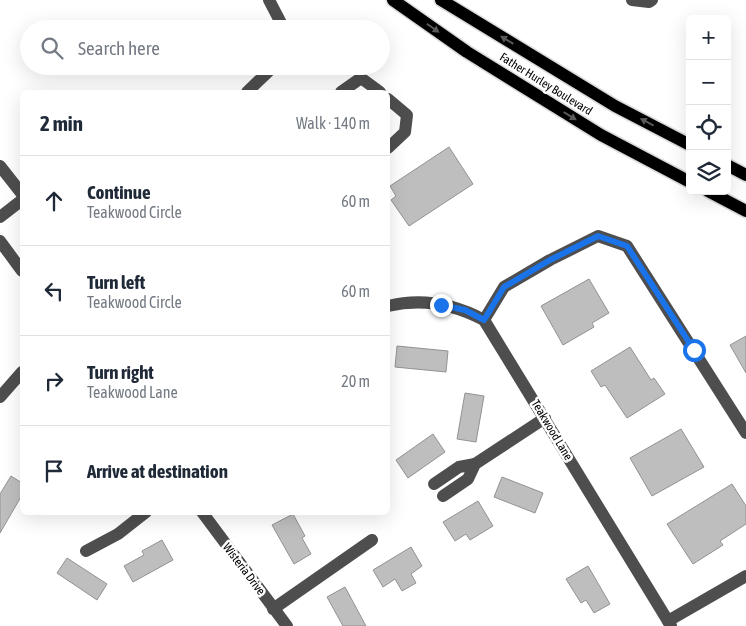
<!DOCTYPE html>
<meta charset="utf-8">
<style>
body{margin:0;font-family:"Asap Condensed",sans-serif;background:#f6f6f7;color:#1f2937}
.controls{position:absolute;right:15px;top:15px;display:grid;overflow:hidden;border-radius:8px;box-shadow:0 5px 20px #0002}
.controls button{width:45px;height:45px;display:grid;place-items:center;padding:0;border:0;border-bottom:1px solid #e0e1e3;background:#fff;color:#1f2937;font:25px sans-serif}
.stop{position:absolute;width:15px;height:15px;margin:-11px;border:4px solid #1a73e8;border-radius:50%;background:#fff}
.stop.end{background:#1a73e8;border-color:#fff;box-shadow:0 1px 5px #0008}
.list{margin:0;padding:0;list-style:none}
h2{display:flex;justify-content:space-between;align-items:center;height:65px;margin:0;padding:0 20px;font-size:21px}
h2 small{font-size:16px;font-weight:400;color:#747a83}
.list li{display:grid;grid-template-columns:32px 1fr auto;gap:15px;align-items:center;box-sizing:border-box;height:90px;padding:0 20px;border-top:1px solid #e0e1e3}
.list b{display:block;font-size:19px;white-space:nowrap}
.list p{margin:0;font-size:16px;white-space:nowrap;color:#747a83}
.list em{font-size:16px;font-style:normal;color:#747a83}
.icon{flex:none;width:28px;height:28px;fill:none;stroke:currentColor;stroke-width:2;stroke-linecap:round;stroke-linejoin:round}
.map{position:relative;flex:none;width:746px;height:626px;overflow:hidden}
.search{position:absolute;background:#fff;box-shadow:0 5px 20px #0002;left:20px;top:20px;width:370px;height:55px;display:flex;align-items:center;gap:12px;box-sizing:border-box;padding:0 18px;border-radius:28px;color:#747a83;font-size:19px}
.panel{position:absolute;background:#fff;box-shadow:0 5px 20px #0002;left:20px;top:90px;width:370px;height:425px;border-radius:8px}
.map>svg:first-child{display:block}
.building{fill:#bebebe;stroke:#929292}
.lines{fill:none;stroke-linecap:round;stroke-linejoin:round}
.major-casing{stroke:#dbdbdb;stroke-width:15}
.minor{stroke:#4e4e4e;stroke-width:12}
.major{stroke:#000;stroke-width:12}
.oneway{fill:#595959}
.route{stroke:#1a73e8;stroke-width:6}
.labels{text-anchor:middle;stroke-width:5;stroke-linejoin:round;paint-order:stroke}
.street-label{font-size:12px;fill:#000;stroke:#fff}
</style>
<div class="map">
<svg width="746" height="626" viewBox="0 0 746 626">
<rect width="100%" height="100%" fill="#fff"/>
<!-- building -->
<g class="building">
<path d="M449,147L473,184L409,226L391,200L396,196L390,186Z"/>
<path d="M589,279L609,313L592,323L594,327L563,345L541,306Z"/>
<path d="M746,336V373L730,345Z"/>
<path d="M397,346L448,351L446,372L395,367Z"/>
<path d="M630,347L651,380L654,378L665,394L627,418L605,385L601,387L591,371Z"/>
<path d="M465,393L484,396L476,442L457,439Z"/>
<path d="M681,429L704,467L652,496L630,458Z"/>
<path d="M433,434L445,452L408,478L396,460Z"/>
<path d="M11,476L22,483V495L0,533V494Z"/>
<path d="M502,477L543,493L535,513L494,497Z"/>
<path d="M732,484L746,506V524L720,541L723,545L693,564L667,524Z"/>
<path d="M478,501L493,526L470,540L466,534L455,541L443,522Z"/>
<path d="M293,514L305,536L302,538L311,554L294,564L272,525Z"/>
<path d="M162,540L173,560L133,582L124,566L144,555L142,551Z"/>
<path d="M411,547L422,566L411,574L416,583L402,591L395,579L383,587L373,570Z"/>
<path d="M67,558L107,584L97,600L57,573Z"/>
<path d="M588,566L610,604L594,613L586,600L581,603L566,579Z"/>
<path d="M345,587L366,626H343L327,597Z"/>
</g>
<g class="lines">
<!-- major casing -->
<g class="major-casing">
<g id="major">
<path d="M393,0L467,52L601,135L690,182"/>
<path d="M441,0L615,106L690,145"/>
<path d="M727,165L746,175"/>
<path d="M708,191L746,211"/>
</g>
</g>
<!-- minor -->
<g class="minor">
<path d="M269,0L281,23V29"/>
<path d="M632,0L649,2L652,0"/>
<path d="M247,92L269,71L272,66"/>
<path d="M341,92L361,78L380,92"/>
<path d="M388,99L407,115L405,132L388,148"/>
<path d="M0,166L22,194"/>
<path d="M0,217L22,200"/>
<path d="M0,241L22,271"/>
<path d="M388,306C421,298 454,304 484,320L671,626"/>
<path d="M484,320L504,287L550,260L598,236L627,246L746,433"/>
<path d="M0,397L22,372"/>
<path d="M434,484L459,467L475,464"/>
<path d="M443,496L468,479L475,464L545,418"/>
<path d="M202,512L287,626"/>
<path d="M86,551L118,534L146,512"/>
<path d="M273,609L372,540"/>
<path d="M668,621L746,576"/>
</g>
<!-- major -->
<use href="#major" class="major"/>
</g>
<!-- one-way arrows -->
<defs><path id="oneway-solid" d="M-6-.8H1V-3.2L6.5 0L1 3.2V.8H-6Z" transform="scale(1.25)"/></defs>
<g class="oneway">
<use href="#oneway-solid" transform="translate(433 28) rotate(35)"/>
<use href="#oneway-solid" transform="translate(507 40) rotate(-149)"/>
<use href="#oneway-solid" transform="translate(570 116) rotate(32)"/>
<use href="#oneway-solid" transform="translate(647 122) rotate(-152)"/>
</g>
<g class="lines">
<!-- route -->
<path class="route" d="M441,305L465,310L484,320L504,287L550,260L598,236L627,246L694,350"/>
</g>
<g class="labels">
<!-- street labels -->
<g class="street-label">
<text transform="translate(546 84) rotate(32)" y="4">Father Hurley Boulevard</text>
<text transform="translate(552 430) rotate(59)" y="4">Teakwood Lane</text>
<text transform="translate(244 569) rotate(53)" y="4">Wisteria Drive</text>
</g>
</g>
</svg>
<div class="controls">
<button>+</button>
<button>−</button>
<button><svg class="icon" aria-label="locate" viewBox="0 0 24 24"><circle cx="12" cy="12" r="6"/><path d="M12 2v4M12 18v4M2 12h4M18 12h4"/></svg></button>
<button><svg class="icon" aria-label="layers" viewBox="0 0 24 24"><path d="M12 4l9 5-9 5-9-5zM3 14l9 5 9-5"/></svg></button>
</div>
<div class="stop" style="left:694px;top:350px"></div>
<div class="stop end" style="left:441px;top:305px"></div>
<div class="search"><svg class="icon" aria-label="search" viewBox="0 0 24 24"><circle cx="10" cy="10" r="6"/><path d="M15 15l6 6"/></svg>Search here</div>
<section class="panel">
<h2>2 min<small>Walk · 140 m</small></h2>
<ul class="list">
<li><svg class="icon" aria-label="ahead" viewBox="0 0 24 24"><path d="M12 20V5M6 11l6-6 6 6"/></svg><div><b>Continue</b><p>Teakwood Circle</p></div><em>60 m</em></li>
<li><svg class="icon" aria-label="left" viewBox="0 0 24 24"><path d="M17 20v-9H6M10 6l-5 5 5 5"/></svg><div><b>Turn left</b><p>Teakwood Circle</p></div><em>60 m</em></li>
<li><svg class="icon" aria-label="right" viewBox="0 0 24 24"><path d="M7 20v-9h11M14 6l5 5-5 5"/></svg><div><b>Turn right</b><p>Teakwood Lane</p></div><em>20 m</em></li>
<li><svg class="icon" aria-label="arrive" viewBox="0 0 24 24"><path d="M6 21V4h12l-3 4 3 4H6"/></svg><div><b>Arrive at destination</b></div></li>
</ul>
</section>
</div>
